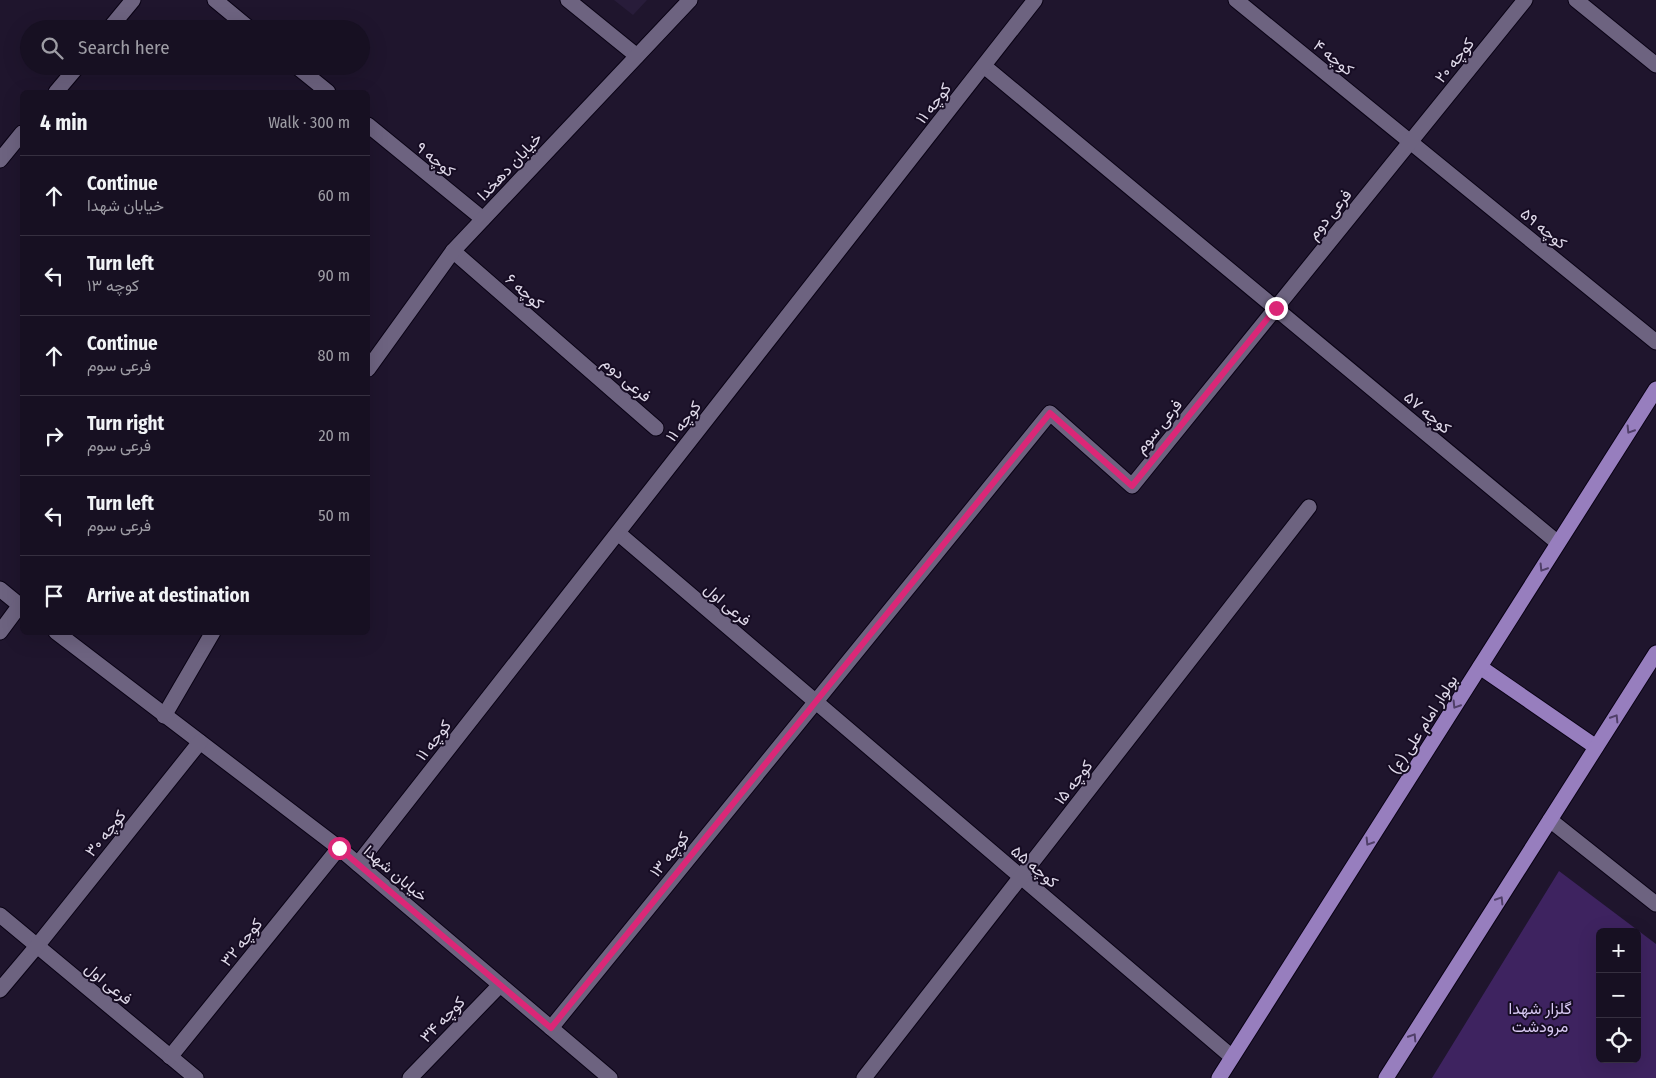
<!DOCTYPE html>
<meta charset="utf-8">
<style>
body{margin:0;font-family:"Fira Sans Condensed",Vazirmatn,sans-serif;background:#241e2f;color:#f1f3f6}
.controls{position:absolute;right:15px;bottom:15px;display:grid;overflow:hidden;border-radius:8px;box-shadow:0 5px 20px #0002}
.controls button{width:45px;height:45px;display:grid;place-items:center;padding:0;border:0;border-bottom:1px solid #363040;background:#171022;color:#f1f3f6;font:25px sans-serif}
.stop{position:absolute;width:15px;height:15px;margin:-11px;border:4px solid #db2777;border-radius:50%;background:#fff}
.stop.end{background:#db2777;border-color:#fff;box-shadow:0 1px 5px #0008}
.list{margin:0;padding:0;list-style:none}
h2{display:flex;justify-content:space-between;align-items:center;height:65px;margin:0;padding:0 20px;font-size:21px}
h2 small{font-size:16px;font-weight:400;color:#9e9da5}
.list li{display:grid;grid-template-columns:32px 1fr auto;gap:15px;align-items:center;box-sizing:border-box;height:80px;padding:0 20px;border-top:1px solid #363040}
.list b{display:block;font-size:19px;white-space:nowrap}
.list p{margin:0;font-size:16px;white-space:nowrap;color:#9e9da5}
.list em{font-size:16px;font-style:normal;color:#9e9da5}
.icon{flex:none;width:28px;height:28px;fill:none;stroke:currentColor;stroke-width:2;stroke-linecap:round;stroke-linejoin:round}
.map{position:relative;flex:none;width:1656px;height:1078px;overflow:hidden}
.search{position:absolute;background:#171022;box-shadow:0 5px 20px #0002;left:20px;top:20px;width:350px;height:55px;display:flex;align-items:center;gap:12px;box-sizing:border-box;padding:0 18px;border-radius:28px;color:#9e9da5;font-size:19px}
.panel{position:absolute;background:#171022;box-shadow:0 5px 20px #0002;left:20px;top:90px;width:350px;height:545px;border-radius:8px}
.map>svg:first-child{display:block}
.built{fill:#281c3a}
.green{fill:#3e2360;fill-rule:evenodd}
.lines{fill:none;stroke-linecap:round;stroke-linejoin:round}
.minor-casing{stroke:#090214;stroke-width:17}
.major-casing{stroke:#090214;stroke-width:17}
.minor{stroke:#6d6380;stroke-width:15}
.major{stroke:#977ebe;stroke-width:15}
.oneway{stroke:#503f69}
.route{stroke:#db2777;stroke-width:6}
.labels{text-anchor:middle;stroke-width:4;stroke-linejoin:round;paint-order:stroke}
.street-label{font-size:16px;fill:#e0daea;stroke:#160c23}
.park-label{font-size:16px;fill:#d8c9f3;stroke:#160c23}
</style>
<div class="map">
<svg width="1656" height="1078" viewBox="0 0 1656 1078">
<rect width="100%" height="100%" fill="#1f152d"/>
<!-- built -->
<path class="built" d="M614,0H647L633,15Z"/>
<!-- green -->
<path class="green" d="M1559,871L1656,944V1078H1432ZM1600,932H1637V1059H1600Z"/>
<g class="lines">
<!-- minor casing -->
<g class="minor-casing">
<g id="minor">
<path d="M215,0L250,29"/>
<path d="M568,0L637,56"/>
<path d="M1236,0L1656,342"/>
<path d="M1576,0L1656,65"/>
<path d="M109,29L133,0"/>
<path d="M296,66L328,92"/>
<path d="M984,66L1558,543"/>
<path d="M56,92L78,66"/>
<path d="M368,125L483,219"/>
<path d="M0,160L22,133"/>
<path d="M453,251L656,428"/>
<path d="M368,369L453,251L690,0"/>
<path d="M618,533L1232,1057"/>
<path d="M0,589L22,607"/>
<path d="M0,632L20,605"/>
<path d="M56,632L339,848L610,1078"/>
<path d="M164,716L213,632"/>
<path d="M1550,820L1656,904"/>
<path d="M358,864L1035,0"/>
<path d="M0,915L196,1078"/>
<path d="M0,990L37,946L200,742"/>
<path d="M551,1028L1050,413L1132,486L1525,0"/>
<path d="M170,1057L339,848"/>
<path d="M410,1078L500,985"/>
<path d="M864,1078L1309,507"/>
</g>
</g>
<!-- major casing -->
<g class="major-casing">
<g id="major">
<path d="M1480,667L1596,747"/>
<path d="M1219,1078L1656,389"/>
<path d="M1386,1078L1656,653"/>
</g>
</g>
<!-- minor -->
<use href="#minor" class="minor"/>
<!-- major -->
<use href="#major" class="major"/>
</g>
<!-- one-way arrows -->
<defs><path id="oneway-chevron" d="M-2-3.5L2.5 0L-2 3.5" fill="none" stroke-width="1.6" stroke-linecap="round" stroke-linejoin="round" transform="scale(1.25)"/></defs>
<g class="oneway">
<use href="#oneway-chevron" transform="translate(1630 430) rotate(122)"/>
<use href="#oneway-chevron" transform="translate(1543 568) rotate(122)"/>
<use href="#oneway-chevron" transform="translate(1456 705) rotate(122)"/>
<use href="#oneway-chevron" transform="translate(1615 718) rotate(-58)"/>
<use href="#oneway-chevron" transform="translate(1369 842) rotate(122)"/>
<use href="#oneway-chevron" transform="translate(1500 900) rotate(-58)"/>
<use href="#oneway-chevron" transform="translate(1413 1037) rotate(-58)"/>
</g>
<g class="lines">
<!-- route -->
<path class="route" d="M339,848L551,1028L1050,413L1132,486L1276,308"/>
</g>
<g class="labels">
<!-- street labels -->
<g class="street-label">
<text transform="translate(1334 57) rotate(39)" y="6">کوچه ۴</text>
<text transform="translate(1454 60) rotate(-51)" y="6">کوچه ۲۰</text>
<text transform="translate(933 103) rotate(-52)" y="6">کوچه ۱۱</text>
<text transform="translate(436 159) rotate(39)" y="6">کوچه ۹</text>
<text transform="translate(509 166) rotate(-47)" y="6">خیابان دهخدا</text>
<text transform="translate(1329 214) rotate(-51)" y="6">فرعی دوم</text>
<text transform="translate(1544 228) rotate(39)" y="6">کوچه ۵۹</text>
<text transform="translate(525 291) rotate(41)" y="6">کوچه ۶</text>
<text transform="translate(627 379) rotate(41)" y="6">فرعی دوم</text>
<text transform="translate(1428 412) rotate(40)" y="6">کوچه ۵۷</text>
<text transform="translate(683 421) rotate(-52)" y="6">کوچه ۱۱</text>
<text transform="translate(1158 426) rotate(-51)" y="6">فرعی سوم</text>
<text transform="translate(728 604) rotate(41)" y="6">فرعی اول</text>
<text transform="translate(1423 724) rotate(-58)" y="6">بولوار امام علی (ع)</text>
<text transform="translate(433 740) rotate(-52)" y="6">کوچه ۱۱</text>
<text transform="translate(1073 782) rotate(-52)" y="6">کوچه ۱۵</text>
<text transform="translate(105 833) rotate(-51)" y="6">کوچه ۳۰</text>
<text transform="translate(669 854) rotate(-51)" y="6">کوچه ۱۳</text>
<text transform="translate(1035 866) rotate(40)" y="6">کوچه ۵۵</text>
<text transform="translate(396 873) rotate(40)" y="6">خیابان شهدا</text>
<text transform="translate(241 942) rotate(-51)" y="6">کوچه ۳۲</text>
<text transform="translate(109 983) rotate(40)" y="6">فرعی اول</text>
<text transform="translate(442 1019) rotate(-46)" y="6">کوچه ۳۴</text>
</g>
<!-- park labels -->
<g class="park-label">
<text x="1540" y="1014">گلزار شهدا<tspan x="1540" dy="18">مرودشت</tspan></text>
</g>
</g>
</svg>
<div class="controls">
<button>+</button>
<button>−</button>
<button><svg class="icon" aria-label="locate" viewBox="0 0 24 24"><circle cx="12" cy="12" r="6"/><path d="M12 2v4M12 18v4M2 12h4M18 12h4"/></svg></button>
</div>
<div class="stop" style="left:339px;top:848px"></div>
<div class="stop end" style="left:1276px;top:308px"></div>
<div class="search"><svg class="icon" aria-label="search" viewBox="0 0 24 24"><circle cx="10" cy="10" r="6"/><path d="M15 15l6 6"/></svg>Search here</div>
<section class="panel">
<h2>4 min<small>Walk · 300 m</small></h2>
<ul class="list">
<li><svg class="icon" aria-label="ahead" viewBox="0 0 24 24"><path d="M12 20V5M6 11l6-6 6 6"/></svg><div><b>Continue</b><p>خیابان شهدا</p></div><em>60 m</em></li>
<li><svg class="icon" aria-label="left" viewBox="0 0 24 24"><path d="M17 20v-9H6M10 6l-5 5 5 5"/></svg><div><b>Turn left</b><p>کوچه ۱۳</p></div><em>90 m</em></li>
<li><svg class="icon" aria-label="ahead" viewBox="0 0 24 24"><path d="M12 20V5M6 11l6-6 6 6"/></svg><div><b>Continue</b><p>فرعی سوم</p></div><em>80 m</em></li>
<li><svg class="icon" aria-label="right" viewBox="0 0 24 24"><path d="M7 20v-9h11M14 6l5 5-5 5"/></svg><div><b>Turn right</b><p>فرعی سوم</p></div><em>20 m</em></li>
<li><svg class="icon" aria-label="left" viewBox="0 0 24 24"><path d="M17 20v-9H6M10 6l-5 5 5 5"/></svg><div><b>Turn left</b><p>فرعی سوم</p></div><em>50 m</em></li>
<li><svg class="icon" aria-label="arrive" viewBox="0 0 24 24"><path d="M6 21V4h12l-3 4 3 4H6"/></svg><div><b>Arrive at destination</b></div></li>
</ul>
</section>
</div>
